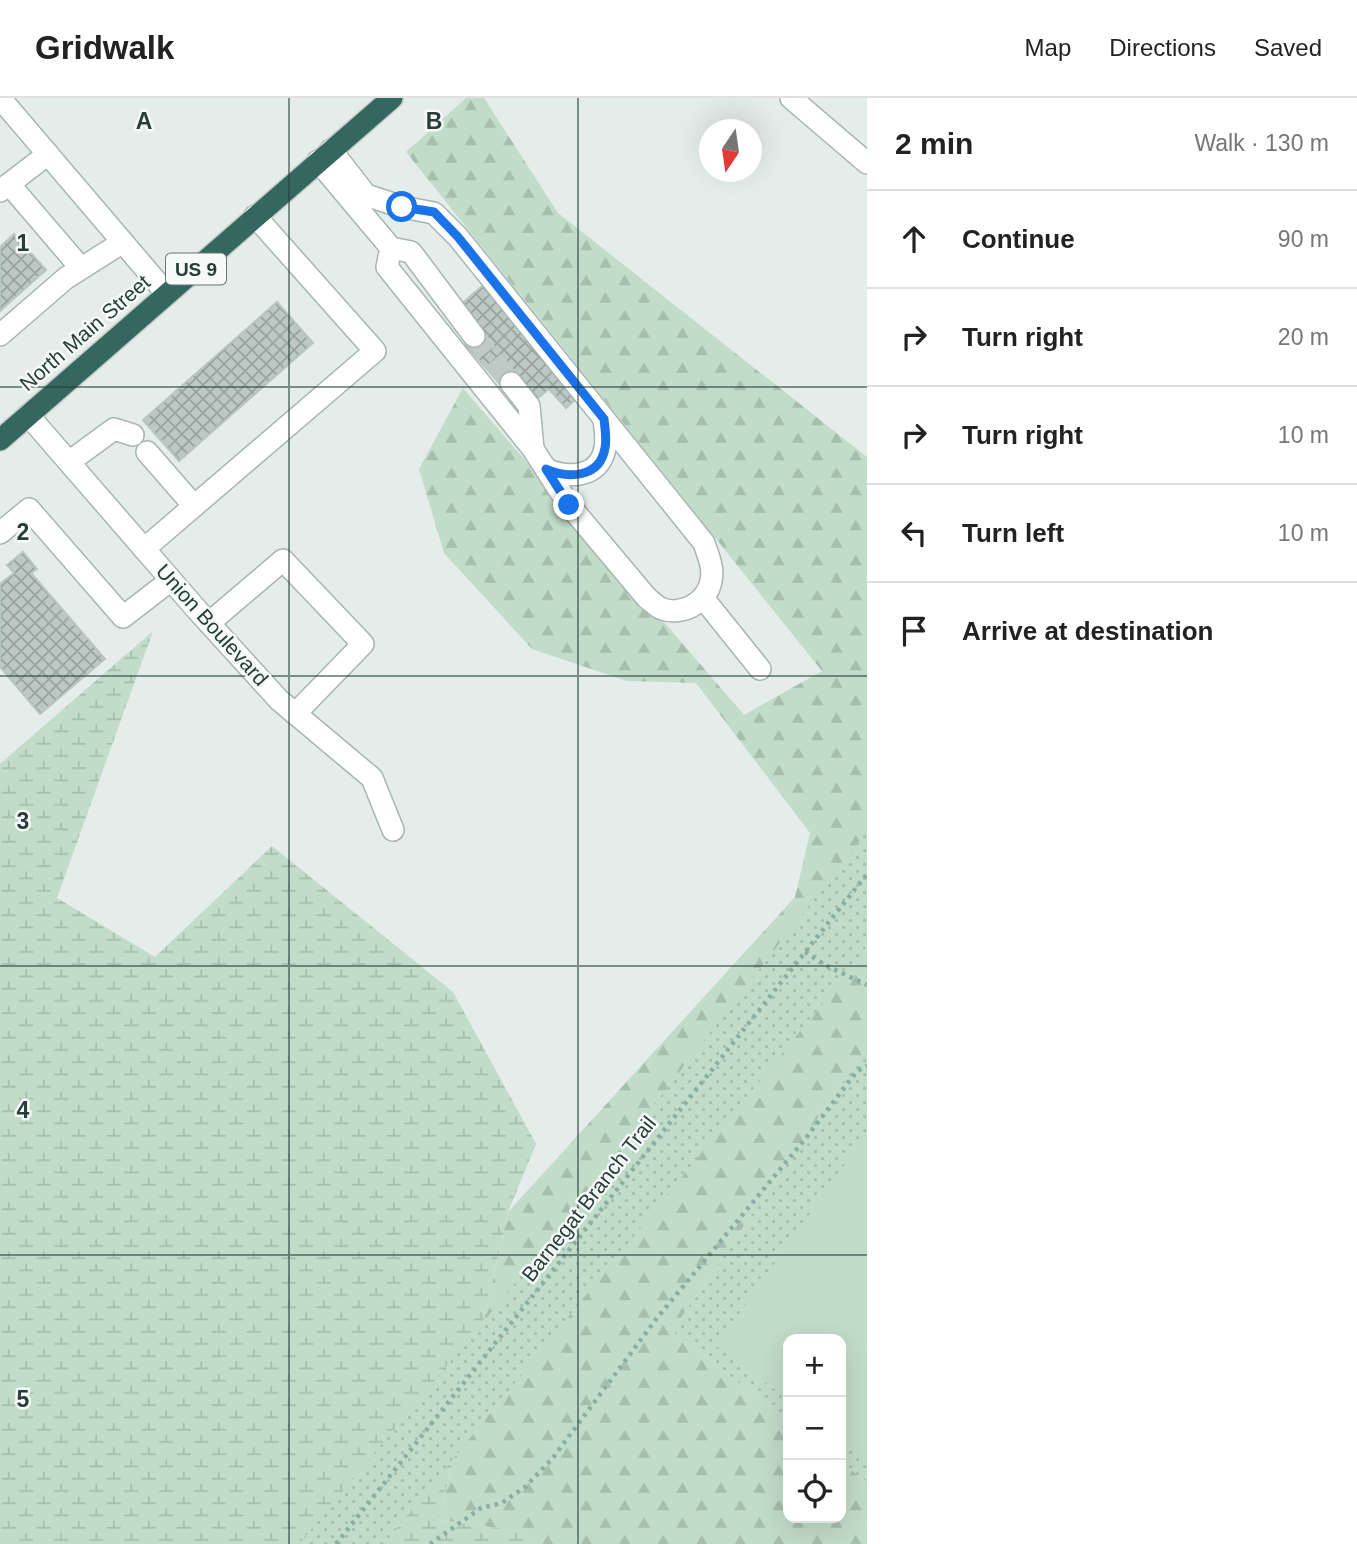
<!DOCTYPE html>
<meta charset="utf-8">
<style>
body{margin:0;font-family:Helvetica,sans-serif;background:#f6f6f6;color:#222}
.controls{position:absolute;right:21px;bottom:21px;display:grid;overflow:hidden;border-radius:14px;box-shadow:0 7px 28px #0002}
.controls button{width:63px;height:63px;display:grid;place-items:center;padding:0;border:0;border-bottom:2px solid #e0e0e0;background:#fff;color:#222;font:35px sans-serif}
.compass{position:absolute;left:699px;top:21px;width:63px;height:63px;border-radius:50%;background:#fff;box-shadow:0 7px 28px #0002;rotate:193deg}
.stop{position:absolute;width:21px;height:21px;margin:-16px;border:5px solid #1a73e8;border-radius:50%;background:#fff}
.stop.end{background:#1a73e8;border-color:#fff;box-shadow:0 2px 7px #0008}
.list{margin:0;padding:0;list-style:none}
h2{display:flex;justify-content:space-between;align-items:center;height:91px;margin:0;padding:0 28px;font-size:30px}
h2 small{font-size:23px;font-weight:400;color:#767676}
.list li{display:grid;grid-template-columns:46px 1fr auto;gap:21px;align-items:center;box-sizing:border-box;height:98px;padding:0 28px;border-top:2px solid #e0e0e0}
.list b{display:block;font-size:26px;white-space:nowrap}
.list em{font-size:23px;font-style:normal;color:#767676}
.icon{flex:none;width:38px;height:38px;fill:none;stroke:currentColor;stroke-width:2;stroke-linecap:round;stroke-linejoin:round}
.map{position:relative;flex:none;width:867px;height:1446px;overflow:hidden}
header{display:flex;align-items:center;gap:42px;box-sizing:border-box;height:98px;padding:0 35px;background:#fff;border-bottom:2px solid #e0e0e0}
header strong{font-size:33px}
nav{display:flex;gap:38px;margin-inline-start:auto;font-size:24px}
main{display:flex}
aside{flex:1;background:#fff}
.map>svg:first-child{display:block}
.forest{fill:url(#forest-firs)}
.wetland{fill:url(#wetland-marsh)}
.park{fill:url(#park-dots)}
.pitch{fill:#c1dcc8}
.building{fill:url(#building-cross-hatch);stroke:#b8c6c1;stroke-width:2}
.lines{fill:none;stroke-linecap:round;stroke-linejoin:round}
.minor-tunnel{stroke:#bfcac6;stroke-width:21;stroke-dasharray:21 10;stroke-linecap:butt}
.minor-casing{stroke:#a8b5b1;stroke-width:24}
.highway-casing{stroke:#c2c9c7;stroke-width:24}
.path{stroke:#89aea3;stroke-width:4.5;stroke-dasharray:3.5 5;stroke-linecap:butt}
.minor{stroke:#fff;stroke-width:21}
.highway{stroke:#34675d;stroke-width:21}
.route{stroke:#1a73e8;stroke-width:9}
.grid{fill:none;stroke:#263e37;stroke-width:2;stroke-opacity:0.55}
.labels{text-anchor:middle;stroke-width:5;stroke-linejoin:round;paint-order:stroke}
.shield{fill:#f6faf8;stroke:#647671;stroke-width:2}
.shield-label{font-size:19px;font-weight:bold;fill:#263e37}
.street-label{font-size:21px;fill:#263e37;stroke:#f6faf8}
.grid-label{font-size:23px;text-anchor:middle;font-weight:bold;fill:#263e37;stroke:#f6faf8;stroke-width:5;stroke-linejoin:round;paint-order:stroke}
</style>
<header>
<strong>Gridwalk</strong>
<nav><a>Map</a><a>Directions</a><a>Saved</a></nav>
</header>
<main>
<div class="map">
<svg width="867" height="1446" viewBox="0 0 867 1446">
<defs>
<pattern id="forest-firs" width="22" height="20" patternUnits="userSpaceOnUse" patternTransform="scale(1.75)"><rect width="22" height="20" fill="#c1dcc8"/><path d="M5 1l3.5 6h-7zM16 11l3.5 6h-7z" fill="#a6beac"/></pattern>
<pattern id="wetland-marsh" width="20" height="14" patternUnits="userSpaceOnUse" patternTransform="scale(1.75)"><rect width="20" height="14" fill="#c1dcc8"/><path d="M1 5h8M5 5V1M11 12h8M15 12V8" fill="none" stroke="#a6beac"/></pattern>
<pattern id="park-dots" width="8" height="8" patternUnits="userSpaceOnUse" patternTransform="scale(1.75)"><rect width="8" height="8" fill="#c1dcc8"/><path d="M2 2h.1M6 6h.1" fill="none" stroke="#a6beac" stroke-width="1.8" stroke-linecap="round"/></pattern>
<pattern id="building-cross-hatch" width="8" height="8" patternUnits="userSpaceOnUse" patternTransform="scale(1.75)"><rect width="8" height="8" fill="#bbc8c3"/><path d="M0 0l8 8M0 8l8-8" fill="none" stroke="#98a49f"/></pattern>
</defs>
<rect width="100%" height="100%" fill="#e5edea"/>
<!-- forest -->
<path class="forest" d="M466,0H484L558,115L867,359V949L672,1233L788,1323V1420H841V1364L867,1384V1446H534L526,1434L439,1422L508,1114L795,799L810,735L696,585L627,583L532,551L444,455L419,371L463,290L744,617L822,573L406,54Z"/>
<!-- wetland -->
<path class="wetland" d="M153,533L57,800L155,859L272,748L453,894L536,1046L508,1114L439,1422L527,1434L534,1446H0V666Z"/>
<!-- park -->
<g class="park">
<path d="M867,733V848L832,894L384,1446H299L508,1194Z"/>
<path d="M867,949V1384L841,1364V1241H788V1323L672,1233Z"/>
</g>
<!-- pitch -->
<path class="pitch" d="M867,1035V1358L841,1339V1241H788V1301L716,1248Z"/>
<!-- building -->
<g class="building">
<path d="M14,136L46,172L0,213V149Z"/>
<path d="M487,184L583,295L566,310L549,291L537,301L504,291L465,246L482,231L460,207Z"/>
<path d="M277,204L313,245L179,363L143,322Z"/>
<path d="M23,454L37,471L31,475L105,561L40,616L0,569V486L14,475L7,467Z"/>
</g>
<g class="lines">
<!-- minor-tunnel -->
<path class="minor-tunnel" d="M474,238L511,285"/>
<!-- minor casing -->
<g class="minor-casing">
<g id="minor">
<path d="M0,0L167,196"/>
<path d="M791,0L867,65"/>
<path d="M318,63L391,150L387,169L533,351L569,407L647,500C651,503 655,507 660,510C681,519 707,505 711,483C714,469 708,458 704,445L458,139L434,115L402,109L366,97L331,52"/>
<path d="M9,86L80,169"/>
<path d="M0,93L48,56"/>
<path d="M391,150L411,154L474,238"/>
<path d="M0,237L66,180L123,144"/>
<path d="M511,285L529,308L533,351"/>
<path d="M28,317L198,513L279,602L372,680L393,732"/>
<path d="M147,354L194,408"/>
<path d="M69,364L114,331L133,337"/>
<path d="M546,371C568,381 600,380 605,350C607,341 605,331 604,322"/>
<path d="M0,435L29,411L123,519L171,482"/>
<path d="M144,451L375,253L255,118"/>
<path d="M703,500L760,571"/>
<path d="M209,525L283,462L363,546L295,616"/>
</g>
</g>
<!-- highway casing -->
<g class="highway-casing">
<path id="highway" d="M0,342L392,0"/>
</g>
<!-- path -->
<g class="path">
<path d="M805,854L825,867L867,887"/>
<path d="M336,1446L867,776"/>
<path d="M430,1446L481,1410L502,1405L525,1389L552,1361L657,1220L806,1040L857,973L867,968"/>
</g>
<!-- minor -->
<use href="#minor" class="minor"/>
<!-- highway -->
<use href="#highway" class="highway"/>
</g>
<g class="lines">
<!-- route -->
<path class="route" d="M402,109L434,114L458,139L604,321C605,331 607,341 605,350C600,380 568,381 546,371L569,407"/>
</g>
<!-- grid -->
<path class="grid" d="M289,0V1446M578,0V1446M0,289H867M0,578H867M0,868H867M0,1157H867"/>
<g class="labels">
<!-- shield labels -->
<rect class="shield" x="166" y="155.5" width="60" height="31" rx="5"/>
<g class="shield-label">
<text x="196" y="178">US 9</text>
</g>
<!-- street labels -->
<g class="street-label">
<text transform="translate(85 235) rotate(-41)" y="7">North Main Street</text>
<text transform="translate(212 527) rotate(48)" y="7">Union Boulevard</text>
<text transform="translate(589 1101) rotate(-52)" y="7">Barnegat Branch Trail</text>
</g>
</g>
<g class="grid-label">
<text x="144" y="31">A</text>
<text x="434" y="31">B</text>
<text x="23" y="153">1</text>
<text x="23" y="442">2</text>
<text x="23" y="731">3</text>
<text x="23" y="1020">4</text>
<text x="23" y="1309">5</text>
</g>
</svg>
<div class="controls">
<button>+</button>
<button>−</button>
<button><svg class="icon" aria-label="locate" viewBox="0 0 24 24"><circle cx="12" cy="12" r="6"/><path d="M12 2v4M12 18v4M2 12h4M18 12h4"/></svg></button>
</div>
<svg class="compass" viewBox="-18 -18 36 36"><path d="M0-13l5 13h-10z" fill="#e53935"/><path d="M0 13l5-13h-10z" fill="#767676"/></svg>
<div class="stop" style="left:402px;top:109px"></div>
<div class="stop end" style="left:569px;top:407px"></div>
</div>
<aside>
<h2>2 min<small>Walk · 130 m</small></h2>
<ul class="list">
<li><svg class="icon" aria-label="ahead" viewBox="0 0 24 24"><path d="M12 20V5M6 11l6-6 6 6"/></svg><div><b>Continue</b></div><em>90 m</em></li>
<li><svg class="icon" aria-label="right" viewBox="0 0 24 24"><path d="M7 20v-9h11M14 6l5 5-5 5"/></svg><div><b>Turn right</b></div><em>20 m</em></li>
<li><svg class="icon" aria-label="right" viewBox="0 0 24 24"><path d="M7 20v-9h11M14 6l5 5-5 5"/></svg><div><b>Turn right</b></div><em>10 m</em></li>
<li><svg class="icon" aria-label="left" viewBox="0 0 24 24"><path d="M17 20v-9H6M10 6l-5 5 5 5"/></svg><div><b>Turn left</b></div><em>10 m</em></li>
<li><svg class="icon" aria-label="arrive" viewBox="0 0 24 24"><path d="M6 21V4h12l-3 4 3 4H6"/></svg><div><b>Arrive at destination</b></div></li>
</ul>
</aside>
</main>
